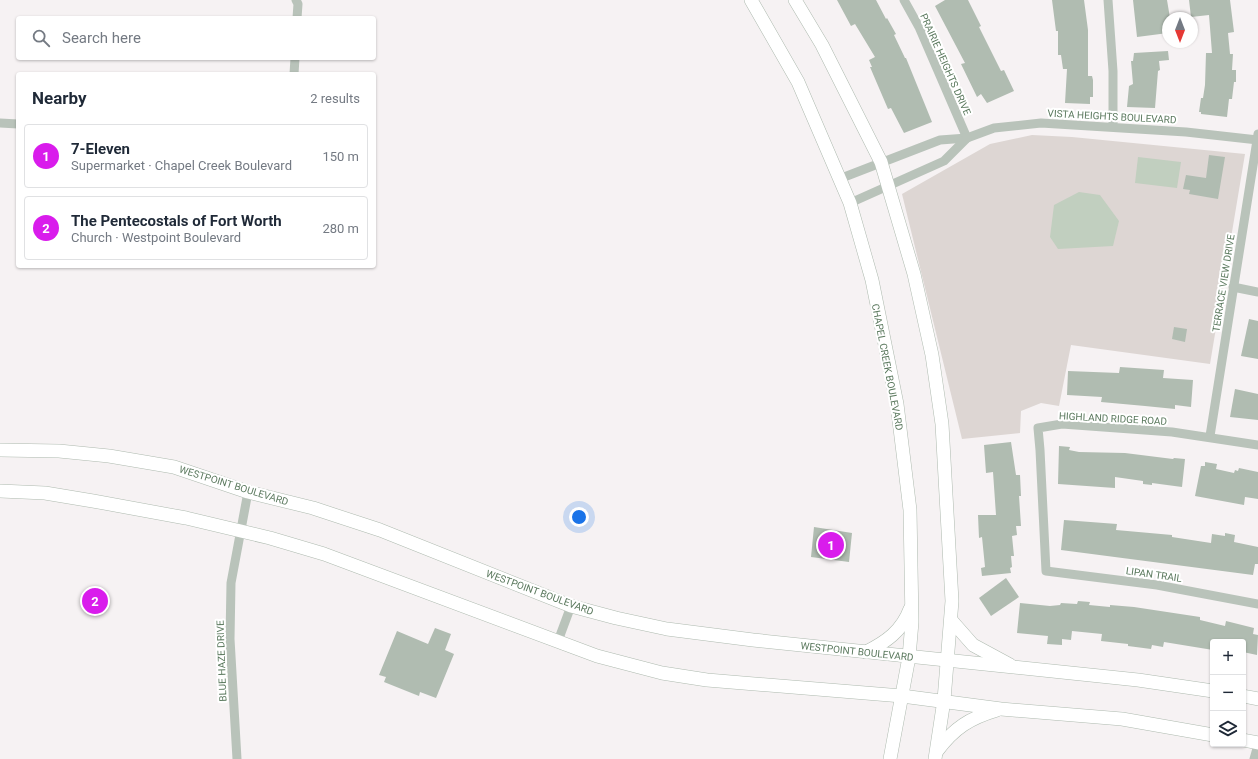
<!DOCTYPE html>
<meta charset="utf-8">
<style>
body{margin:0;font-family:Roboto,sans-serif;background:#f6f6f7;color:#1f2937}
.controls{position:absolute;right:12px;bottom:12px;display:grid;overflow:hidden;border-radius:4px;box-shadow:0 1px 3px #0004}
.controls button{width:36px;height:36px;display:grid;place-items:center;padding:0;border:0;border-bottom:1px solid #e0e1e3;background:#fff;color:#1f2937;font:20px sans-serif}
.compass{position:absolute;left:1162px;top:12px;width:36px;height:36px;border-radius:50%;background:#fff;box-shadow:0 1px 3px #0004;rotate:180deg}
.you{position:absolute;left:579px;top:517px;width:14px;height:14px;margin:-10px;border:3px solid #fff;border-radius:50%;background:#1a73e8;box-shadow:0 0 0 6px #1a73e833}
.badge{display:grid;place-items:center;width:26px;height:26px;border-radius:50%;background:#d91cec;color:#fff;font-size:13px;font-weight:700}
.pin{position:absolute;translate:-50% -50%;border:2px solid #fff;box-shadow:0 1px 4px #0006}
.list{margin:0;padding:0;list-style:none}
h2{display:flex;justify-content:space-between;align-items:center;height:52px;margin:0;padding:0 16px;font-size:17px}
h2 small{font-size:13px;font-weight:400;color:#747a83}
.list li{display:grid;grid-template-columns:26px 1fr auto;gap:12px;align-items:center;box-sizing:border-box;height:64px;margin:0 8px 8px;padding:0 8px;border:1px solid #e0e1e3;border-radius:4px}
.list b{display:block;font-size:15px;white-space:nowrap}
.list p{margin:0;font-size:13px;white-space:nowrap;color:#747a83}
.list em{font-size:13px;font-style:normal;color:#747a83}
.icon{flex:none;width:22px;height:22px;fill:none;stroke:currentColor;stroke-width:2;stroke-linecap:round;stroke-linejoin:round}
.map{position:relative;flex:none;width:1258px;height:759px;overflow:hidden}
.search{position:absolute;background:#fff;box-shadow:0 1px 3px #0004;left:16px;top:16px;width:360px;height:44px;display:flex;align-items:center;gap:10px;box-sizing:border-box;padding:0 14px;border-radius:4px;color:#747a83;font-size:15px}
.panel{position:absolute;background:#fff;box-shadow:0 1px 3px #0004;left:16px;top:72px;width:360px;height:196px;border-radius:4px}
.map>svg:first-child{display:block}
.green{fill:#ddd6d3}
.water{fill:#c1cfbf}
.building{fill:#b0bcb1}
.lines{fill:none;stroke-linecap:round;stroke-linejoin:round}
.secondary-casing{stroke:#aebaaf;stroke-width:14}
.street{stroke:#b9c3ba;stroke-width:9}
.secondary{stroke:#fff;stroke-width:13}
.labels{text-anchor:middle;stroke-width:4;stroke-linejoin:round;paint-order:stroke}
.street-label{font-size:10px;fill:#5b795e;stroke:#fff}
</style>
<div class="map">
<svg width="1258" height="759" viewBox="0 0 1258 759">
<rect width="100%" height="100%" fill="#f6f2f3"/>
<!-- green -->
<path class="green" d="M1032,135L1072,137L1245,154L1210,364L1071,345L1059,406L1041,403L1021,411L1020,433L962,439L902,194L990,144Z"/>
<!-- water -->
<g class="water">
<path d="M1138,157L1181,162L1177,188L1135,183Z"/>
<path d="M1079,192L1100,195L1119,221L1113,246L1058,249L1050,237L1054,205Z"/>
</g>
<!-- building -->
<g class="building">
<path d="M837,0H876L886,19L887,18L896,34L894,35L905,58H906L932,122L904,133L891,108L888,109L870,67H872L869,60L875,57L855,24L851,26Z"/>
<path d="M945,0H968L981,26L979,27L1001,71L1004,70L1014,91L987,103L981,94L977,97L961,64L965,63L935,6Z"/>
<path d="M1052,0H1084L1088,30V76H1092L1093,80V97H1090V104L1065,103L1067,69H1063L1061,55H1058V31H1056Z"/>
<path d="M1133,0H1167L1170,18H1168V33L1137,37Z"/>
<path d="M1189,0H1230L1234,32L1228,33L1230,54H1233L1232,70H1236V82H1234L1232,99H1229L1227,117L1201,114V112H1199L1201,98H1203L1205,85L1206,53H1212L1209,15L1191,17Z"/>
<path d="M1168,51L1169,60L1159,61L1160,70L1158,71L1155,108L1127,107L1129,86L1133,84L1131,61H1133L1134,53Z"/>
<path d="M1209,155L1225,157L1218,199L1189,194L1190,190L1183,189L1186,175L1206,178Z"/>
<path d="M1249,319L1258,321V359L1241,356Z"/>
<path d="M1174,327L1187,329L1185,342L1172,339Z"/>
<path d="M1120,367L1164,370L1163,378L1193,380L1191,407L1175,405V409L1145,406L1101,402L1102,397L1067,395L1068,371L1119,373Z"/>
<path d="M1235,389L1258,394V420L1230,417Z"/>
<path d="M1011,442L1016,475H1020L1021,496H1019L1021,526H1016L1017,535L1012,536L1014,556H1011L1012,567L1010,568L1011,573L982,576L981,568L985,567L982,537L979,538L978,515H996L993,472L986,473L984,445Z"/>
<path d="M1059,446L1070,447L1069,450L1079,452L1125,453L1173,459L1174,458L1185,459L1182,487L1152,483V485L1143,484V481L1115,477V488L1058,484Z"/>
<path d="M1205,462L1217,464L1216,469L1234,473L1235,470L1238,471L1239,468L1258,472V499L1245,497L1244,505L1195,496L1201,466H1205Z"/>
<path d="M1064,520L1117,524L1116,530L1172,535V537L1211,543L1212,534L1225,536V533L1235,535L1234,542L1258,547V564H1255L1253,575L1061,550Z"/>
<path d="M814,527L852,533L849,562L811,557Z"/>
<path d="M1006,578L1019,597L991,616L979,598Z"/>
<path d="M1078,601L1090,602L1089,605L1110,607V605L1134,607L1200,617V620L1225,626L1226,621L1254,628L1253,634L1258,635L1257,655L1243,652V642H1213V650L1164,642L1163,647L1152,645L1151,649L1128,646V644L1101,641L1102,634L1072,631L1071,640L1062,639V645L1047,644L1048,636L1017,633L1020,603L1050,606L1060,605L1061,603L1077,604Z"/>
<path d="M435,628L451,634L445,650L454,654L436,698L420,692L419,696L384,682L386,677L379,675L397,631L428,644Z"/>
</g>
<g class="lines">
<!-- secondary casing -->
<g class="secondary-casing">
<g id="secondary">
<path d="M751,0L798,82L850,203L872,280L897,404L910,510L912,622L909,657L890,759"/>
<path d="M795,0L822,45L881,162L914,274L932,355L942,424L952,601L944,700L935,759"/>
<path d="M0,450L59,451L109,456L174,467L248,492L313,508L380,530L571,606L616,618L667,629L753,640L1138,680L1213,691"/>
<path d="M0,491L45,493L93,501L186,518L270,538L324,554L597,656L662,673L707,680L902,696L1001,709L1122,719L1213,735"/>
<path d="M951,620L973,645L1010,665"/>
<path d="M866,652C886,642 902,631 910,609"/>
<path d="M1243,696L1258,699"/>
<path d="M1243,740L1258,743"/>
<path d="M937,751C954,728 970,718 997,710"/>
</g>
</g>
<!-- street -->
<g class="street">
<path d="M296,0L298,4L297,18"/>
<path d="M904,0L919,27L967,138"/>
<path d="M1108,0L1113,71V126"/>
<path d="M294,74L295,58"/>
<path d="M0,123L18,124"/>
<path d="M839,179L940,140L967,138L994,128L1041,123L1186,132L1258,140"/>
<path d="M850,203L944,161L967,138"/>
<path d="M1233,287L1258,292"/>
<path d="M1210,436L1258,134"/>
<path d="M1258,445L1172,432L1062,424L1038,428L1040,450L1046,571L1157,585L1258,604"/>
<path d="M558,641L571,606"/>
<path d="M237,759L230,639L231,583L248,492"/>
<path d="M1254,759L1258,745"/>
</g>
<!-- secondary -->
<use href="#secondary" class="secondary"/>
</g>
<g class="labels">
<!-- street labels -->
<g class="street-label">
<text transform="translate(946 64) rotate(66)" y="4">PRAIRIE HEIGHTS DRIVE</text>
<text transform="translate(1112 116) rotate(3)" y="4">VISTA HEIGHTS BOULEVARD</text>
<text transform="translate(1223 283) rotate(-81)" y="4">TERRACE VIEW DRIVE</text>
<text transform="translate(888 367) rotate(79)" y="4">CHAPEL CREEK BOULEVARD</text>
<text transform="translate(1113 418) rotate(3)" y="4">HIGHLAND RIDGE ROAD</text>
<text transform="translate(234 485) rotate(17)" y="4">WESTPOINT BOULEVARD</text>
<text transform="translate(1154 574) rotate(8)" y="4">LIPAN TRAIL</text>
<text transform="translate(540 592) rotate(20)" y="4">WESTPOINT BOULEVARD</text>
<text transform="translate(857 651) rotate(6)" y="4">WESTPOINT BOULEVARD</text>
<text transform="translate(221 661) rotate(-92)" y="4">BLUE HAZE DRIVE</text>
</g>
</g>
</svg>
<div class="controls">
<button>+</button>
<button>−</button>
<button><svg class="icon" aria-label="layers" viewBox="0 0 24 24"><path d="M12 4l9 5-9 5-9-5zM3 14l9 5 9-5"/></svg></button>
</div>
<svg class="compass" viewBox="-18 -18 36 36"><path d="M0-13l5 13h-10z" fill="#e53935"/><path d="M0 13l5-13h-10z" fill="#747a83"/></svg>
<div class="you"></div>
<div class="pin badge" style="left:831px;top:545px">1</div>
<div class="pin badge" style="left:95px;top:601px">2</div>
<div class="search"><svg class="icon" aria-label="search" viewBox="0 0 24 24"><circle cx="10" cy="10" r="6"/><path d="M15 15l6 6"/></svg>Search here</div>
<section class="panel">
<h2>Nearby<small>2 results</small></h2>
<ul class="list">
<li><span class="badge">1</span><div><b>7-Eleven</b><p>Supermarket · Chapel Creek Boulevard</p></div><em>150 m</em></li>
<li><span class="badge">2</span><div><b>The Pentecostals of Fort Worth</b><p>Church · Westpoint Boulevard</p></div><em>280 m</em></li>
</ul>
</section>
</div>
